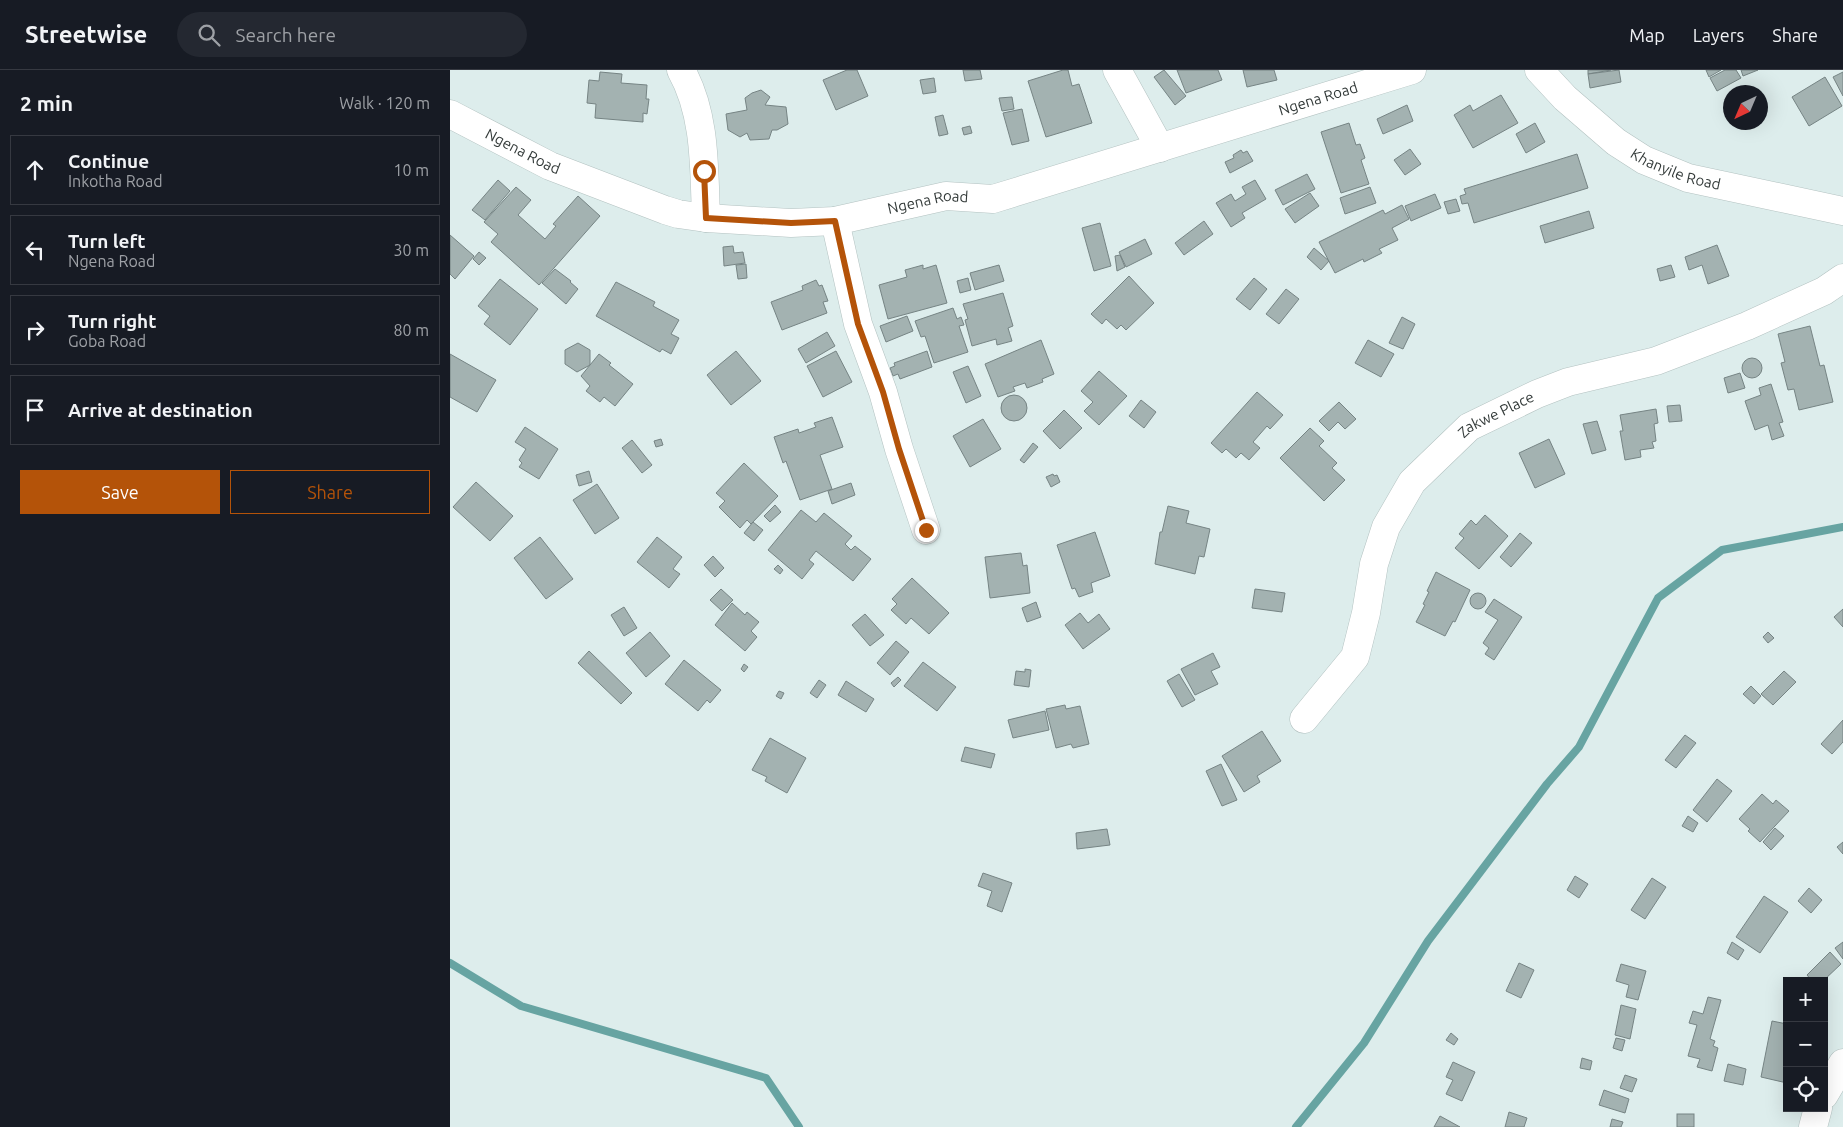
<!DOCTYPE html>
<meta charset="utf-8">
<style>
body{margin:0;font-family:Ubuntu,sans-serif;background:#242831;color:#f1f3f6}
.controls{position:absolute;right:15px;bottom:15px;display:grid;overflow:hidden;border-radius:0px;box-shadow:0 5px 20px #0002}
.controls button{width:45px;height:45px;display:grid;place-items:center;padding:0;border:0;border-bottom:1px solid #363941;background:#171b24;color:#f1f3f6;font:25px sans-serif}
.compass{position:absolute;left:1273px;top:15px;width:45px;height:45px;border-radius:50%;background:#171b24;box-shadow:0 5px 20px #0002;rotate:224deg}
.stop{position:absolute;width:15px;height:15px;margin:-11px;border:4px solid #b45309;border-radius:50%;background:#fff}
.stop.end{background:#b45309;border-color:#fff;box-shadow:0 1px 5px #0008}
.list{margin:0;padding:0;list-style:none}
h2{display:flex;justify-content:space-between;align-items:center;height:65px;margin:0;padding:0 20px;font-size:21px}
h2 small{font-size:16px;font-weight:400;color:#9ea1a6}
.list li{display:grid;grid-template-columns:32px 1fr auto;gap:15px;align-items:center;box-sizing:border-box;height:70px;margin:0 10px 10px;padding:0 10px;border:1px solid #363941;border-radius:0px}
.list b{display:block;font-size:19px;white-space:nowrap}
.list p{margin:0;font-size:16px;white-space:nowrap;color:#9ea1a6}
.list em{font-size:16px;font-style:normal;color:#9ea1a6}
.actions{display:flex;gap:10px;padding:15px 20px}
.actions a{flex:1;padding:11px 0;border:1px solid #b45309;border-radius:0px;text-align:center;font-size:18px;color:#b45309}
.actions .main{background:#b45309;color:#fff}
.icon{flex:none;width:28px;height:28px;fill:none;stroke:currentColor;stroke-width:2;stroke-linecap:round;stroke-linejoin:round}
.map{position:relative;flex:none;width:1393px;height:1057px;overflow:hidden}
header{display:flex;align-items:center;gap:30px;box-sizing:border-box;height:70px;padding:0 25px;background:#171b24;border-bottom:1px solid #363941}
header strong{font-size:24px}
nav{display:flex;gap:28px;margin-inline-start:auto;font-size:18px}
.search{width:350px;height:45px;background:#242831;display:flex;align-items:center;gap:12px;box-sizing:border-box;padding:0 18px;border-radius:28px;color:#9ea1a6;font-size:19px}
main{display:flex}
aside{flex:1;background:#171b24}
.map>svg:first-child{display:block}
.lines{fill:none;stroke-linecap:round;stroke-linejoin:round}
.stream{stroke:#67a4a2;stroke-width:8}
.building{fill:#a3b2b1;stroke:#768484}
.street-casing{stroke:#b3c2c1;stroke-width:29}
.street{stroke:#fff;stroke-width:28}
.route{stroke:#b45309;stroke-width:6}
.labels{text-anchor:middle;stroke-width:4.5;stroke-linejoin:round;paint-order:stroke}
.street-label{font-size:15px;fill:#333a39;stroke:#fff}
</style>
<header>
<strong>Streetwise</strong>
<div class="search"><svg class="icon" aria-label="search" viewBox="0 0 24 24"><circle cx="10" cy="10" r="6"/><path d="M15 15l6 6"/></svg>Search here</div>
<nav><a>Map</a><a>Layers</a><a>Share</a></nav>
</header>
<main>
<aside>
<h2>2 min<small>Walk · 120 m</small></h2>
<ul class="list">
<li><svg class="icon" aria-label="ahead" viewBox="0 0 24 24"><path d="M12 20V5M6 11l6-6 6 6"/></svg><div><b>Continue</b><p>Inkotha Road</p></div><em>10 m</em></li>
<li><svg class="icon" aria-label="left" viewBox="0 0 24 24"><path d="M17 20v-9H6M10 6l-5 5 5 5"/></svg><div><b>Turn left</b><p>Ngena Road</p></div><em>30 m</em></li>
<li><svg class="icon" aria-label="right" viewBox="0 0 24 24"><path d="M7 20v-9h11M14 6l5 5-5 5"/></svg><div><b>Turn right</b><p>Goba Road</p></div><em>80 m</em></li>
<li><svg class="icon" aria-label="arrive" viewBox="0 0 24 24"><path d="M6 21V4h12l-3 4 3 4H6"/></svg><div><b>Arrive at destination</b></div></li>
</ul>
<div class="actions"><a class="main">Save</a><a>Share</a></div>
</aside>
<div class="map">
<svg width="1393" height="1057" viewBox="0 0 1393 1057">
<rect width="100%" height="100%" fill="#ddedec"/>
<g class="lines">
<!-- stream -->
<g class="stream">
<path d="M0,893L71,936L316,1008L349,1057"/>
<path d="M846,1057L914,973L978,871L1097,714L1129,677L1208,528L1272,480L1393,457"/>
</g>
</g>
<!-- building -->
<g class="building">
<path d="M397,0H407L418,26L386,40L373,10Z"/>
<path d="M513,0H530L532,9L515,11Z"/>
<path d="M613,0H618L622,16L629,14L642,53L596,67L578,11Z"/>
<path d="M714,0L736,26L725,35L704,7Z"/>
<path d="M727,0H768L772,10L736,23Z"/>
<path d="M793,0H824L827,10L797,17Z"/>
<path d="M1138,0H1161L1138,4Z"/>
<path d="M1169,0L1171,12L1140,18L1138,4Z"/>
<path d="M1256,0H1271L1259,7Z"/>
<path d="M1275,0H1286L1291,8L1267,21L1260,8Z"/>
<path d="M1291,0H1308L1293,6Z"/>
<path d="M150,2L172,4L171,13L197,15L196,29H199L197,44L193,43V52L145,48L146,34L137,33L139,10L149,11Z"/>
<path d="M1393,2V26L1383,7Z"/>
<path d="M1375,7L1392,36L1359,56L1342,27Z"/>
<path d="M484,8L486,22L473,24L470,10Z"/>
<path d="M311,20L320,27L315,35L336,37L338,54L327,60H322L319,69L300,70L297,63L290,67L278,60L276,44L297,40L295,28L302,23Z"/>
<path d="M1051,25L1068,53L1023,78L1004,45L1020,35L1023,41Z"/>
<path d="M562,27L564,39L552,41L549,28Z"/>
<path d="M957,35L963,51L933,64L927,49Z"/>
<path d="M572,39L579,71L562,75L553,43Z"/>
<path d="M493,45L498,64L489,66L485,47Z"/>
<path d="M899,53L906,75L910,74L915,88L911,90L919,114L891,123L871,62Z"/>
<path d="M1085,53L1095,72L1076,83L1066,64Z"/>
<path d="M520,56L522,63L514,65L512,58Z"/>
<path d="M960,79L971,94L955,105L944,90Z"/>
<path d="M791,80L793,83L797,81L803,91L780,103L775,92L784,88L783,85Z"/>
<path d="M1127,84L1138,118L1024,153L1018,133L1012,134L1010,126L1016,124L1014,119Z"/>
<path d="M857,104L865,119L833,135L825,120Z"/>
<path d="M48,110L60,121L35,150L22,140Z"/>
<path d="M805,110L816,129L792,143L795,148L781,157L766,133L781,124L785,131L796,124L792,117Z"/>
<path d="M66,117L81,130L68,145L95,169L106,156L103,154L128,126L150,146L89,215L41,172L48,164L34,152Z"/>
<path d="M920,117L926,133L895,144L890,128Z"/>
<path d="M860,123L869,136L845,153L835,139Z"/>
<path d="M985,124L991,138L961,151L955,136Z"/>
<path d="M1006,129L1010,141L998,144L994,132Z"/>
<path d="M952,135L959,149L942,158L948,170L929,179L932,183L914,192L913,189L885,203L869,172L933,140L935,144Z"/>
<path d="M1139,141L1144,158L1095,173L1090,156Z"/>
<path d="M754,151L763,164L734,185L725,173Z"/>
<path d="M650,153L661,196L644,201L632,158Z"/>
<path d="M0,165L24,186L5,209L0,204Z"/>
<path d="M695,169L702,184L676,197L669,182Z"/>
<path d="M1267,175L1279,206L1258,214L1252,195L1239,200L1235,187Z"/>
<path d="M283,176L284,183L293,182L295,193L274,196L273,177Z"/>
<path d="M864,178L879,191L871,200L857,187Z"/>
<path d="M29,182L36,188L29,195L23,189Z"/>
<path d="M670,185L675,197L667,201L665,186Z"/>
<path d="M296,194L297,208L288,209L286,195Z"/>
<path d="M473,195V199L486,195L497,233L438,249L429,215L457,207L455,200Z"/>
<path d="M549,195L554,211L525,220L520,203Z"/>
<path d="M1221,195L1225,207L1210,211L1207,199Z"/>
<path d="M105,199L121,211L120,212L128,219L116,234L92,213Z"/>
<path d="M679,206L704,233L676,260L671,255L667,259L656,249L652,254L641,244Z"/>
<path d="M518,208L521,220L510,223L507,211Z"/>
<path d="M804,208L817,219L800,240L786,229Z"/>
<path d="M50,209L88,239L60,275L34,254L40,246L28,236Z"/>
<path d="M366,210L369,216L372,215L378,231L373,232L377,243L332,260L321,232L353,220L352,216Z"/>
<path d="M166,212L205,232L203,236L229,250L221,264L229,268L221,284L212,279L210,282L146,246Z"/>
<path d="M836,219L849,229L829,254L816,244Z"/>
<path d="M553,223L563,256L558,258L562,271L547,275L546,269L522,276L515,250L518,249L513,234Z"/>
<path d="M503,238L507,249L511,247L514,255L509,256L518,282L484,293L475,266L471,267L465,251Z"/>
<path d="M457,246L463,261L436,272L430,256Z"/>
<path d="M952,247L965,254L953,279L939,273Z"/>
<path d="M1360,256L1370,296L1374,295L1383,332L1349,340L1344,319L1338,320L1331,293L1335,292L1328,264Z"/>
<path d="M377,262L385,276L356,293L348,279Z"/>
<path d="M591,270L604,304L592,309L593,312L577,318L575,313L563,317L565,321L548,327L535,294Z"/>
<path d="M918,270L944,284L931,307L905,293Z"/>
<path d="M128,273L140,280V295L127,302L115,294V280Z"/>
<path d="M286,281L311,311L281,335L257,305Z"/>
<path d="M386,281L402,312L373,327L357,296Z"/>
<path d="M477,281L482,297L450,309L448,304L443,306L440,298L445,296L444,293Z"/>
<path d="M0,284L46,310L27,342L0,327Z"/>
<path d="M149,284L161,293L159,295L183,314L165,336L154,327L150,332L136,321L140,316L131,306Z"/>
<circle cx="1302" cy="298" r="10"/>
<path d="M518,296L531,326L516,333L503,302Z"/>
<path d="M649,301L677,326L649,355L634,341L643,332L631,321Z"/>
<path d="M1290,303L1295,318L1278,323L1274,308Z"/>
<path d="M1321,314L1333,352L1329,353L1334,366L1322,370L1318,355L1305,360L1295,331L1311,325L1309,318Z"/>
<path d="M807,322L833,345L820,359L817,356L803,372L810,378L799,390L791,383L786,388L776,379L772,383L761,373Z"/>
<circle cx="564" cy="338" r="13"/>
<path d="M691,330L706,342L694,358L679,346Z"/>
<path d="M889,332L906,349L895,359L888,352L879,361L869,351Z"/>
<path d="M1230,335L1232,351L1219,352L1217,336Z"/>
<path d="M1206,339L1208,353L1204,354L1206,371L1202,372L1204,378L1190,380L1191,387L1175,390L1170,361H1173L1170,345Z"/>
<path d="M614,340L632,358L610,379L593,361Z"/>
<path d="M382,347L393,377L370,385L382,419L350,430L336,391L333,393L324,367L348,359L349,363L366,357L364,353Z"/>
<path d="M533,349L551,379L520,397L503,366Z"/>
<path d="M1147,351L1156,380L1142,384L1133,354Z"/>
<path d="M75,357L108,379L89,409L69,397L72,393L69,390L76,379L65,372Z"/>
<path d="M860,358L874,371L869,376L887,393L882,398L895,410L874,431L830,388Z"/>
<path d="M211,369L213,375L206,377L204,371Z"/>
<path d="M1099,369L1115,404L1085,418L1069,383Z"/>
<path d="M182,370L202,395L192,403L172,378Z"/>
<path d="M583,373L588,377L574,393L570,390Z"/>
<path d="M294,393L328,426L301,454L297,450L290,458L269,437L275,431L266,423Z"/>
<path d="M139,401L142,412L129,416L126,405Z"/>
<path d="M603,404L604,406L607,405L610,412L601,417L596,407Z"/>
<path d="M26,412L63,446L40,471L3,437Z"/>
<path d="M401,413L405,425L382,434L378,421Z"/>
<path d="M147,414L169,448L145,464L123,430Z"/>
<path d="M325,435L331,442L320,452L314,446Z"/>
<path d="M718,436L739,441L736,453L760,459L754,487L749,486L745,504L705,494L710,462H712Z"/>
<path d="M351,440L366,452L374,443L402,466L395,474L401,480L405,476L421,489L403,511L366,481L359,490L364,494L352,509L318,480Z"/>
<path d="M1035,445L1058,466L1029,499L1005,478L1014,468L1009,464L1021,450L1026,455Z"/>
<path d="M303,452L313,460L304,471L294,463Z"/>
<path d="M645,462L660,506L641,513L643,522L629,527L625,518L622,519L607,475Z"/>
<path d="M1070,463L1082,473L1061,497L1050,487Z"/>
<path d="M90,467L123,509L96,529L64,488Z"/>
<path d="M207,467L232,487L223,499L230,504L219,518L187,492Z"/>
<path d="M571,483L573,496L577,495L580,523L540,528L535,487Z"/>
<path d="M263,486L274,498L265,507L254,495Z"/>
<path d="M328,495L333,500L330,504L324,499Z"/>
<path d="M986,502L1020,520L1005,552L1003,551L995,566L966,552L975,535L973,534L979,522L977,521Z"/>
<path d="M462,508L499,543L479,564L461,548L456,554L441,540L447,534L442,529Z"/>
<path d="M271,519L283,530L272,541L260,530Z"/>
<path d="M805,519L835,523L832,542L802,538Z"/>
<circle cx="1028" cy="531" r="8"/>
<path d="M1044,529L1072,547L1044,590L1035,584L1039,578L1033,573L1048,550L1035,542Z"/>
<path d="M586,532L591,547L577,552L572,538Z"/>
<path d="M282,533L295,545L297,542L309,552L301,561L307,567L295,581L265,555Z"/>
<path d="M174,537L187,558L174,566L161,545Z"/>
<path d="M1393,539V557L1384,547Z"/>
<path d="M630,543L638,553L649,544L660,559L633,579L615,555Z"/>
<path d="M415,544L434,565L420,576L402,555Z"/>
<path d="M200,562L220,586L196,607L176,583Z"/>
<path d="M1318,562L1324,568L1318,573L1313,567Z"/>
<path d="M446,571L459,582L440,605L427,593Z"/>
<path d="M139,581L182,623L171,634L128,593Z"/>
<path d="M763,583L770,597L761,601L768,614L745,625L731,599Z"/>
<path d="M234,590L271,620L260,633L257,630L248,641L215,614Z"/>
<path d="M473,592L506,617L487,641L454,616Z"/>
<path d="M294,594L298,597L294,602L291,599Z"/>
<path d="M575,599L581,600L579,617L564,615L566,601L575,602Z"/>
<path d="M1334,601L1346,612L1323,635L1311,624Z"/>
<path d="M729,604L745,630L732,637L717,611Z"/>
<path d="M448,607L451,610L444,617L441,613Z"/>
<path d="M369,610L376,615L367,628L360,623Z"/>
<path d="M396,611L424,629L416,642L388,625Z"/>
<path d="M1301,616L1311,626L1304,634L1293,624Z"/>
<path d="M329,621L334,623L331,629L326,626Z"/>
<path d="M615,635L616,639L630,636L639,674L623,678L621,674L606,678L596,639Z"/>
<path d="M595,641L599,660L563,668L558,650Z"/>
<path d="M1393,650V672L1382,684L1371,674Z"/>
<path d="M812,661L831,691L807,706L810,712L794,722L772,686Z"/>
<path d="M1235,665L1246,673L1226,698L1215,690Z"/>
<path d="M320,668L356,688L337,723L315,711L317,707L302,700Z"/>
<path d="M515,677L545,684L541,698L511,691Z"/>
<path d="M771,694L787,730L772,736L756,701Z"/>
<path d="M1267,709L1282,721L1257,752L1243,740Z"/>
<path d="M1312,724L1323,734L1326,730L1339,741L1310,772L1298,761L1300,759L1289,749Z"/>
<path d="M1238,746L1248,753L1243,762L1232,756Z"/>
<path d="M1325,758L1334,766L1321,780L1313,772Z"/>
<path d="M657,759L660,775L627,779L626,763Z"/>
<path d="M1393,772V784L1387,777Z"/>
<path d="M533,803L562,813L552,842L537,836L542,821L528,816Z"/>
<path d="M1125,806L1138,814L1129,828L1117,820Z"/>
<path d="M1202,808L1216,817L1195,849L1181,840Z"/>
<path d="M1359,818L1372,830L1361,843L1348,831Z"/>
<path d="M1314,826L1338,842L1310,883L1286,867Z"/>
<path d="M1282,872L1294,880L1288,890L1277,883Z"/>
<path d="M1393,872V889L1385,878Z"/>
<path d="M1380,882L1391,894L1373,911H1362L1357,905Z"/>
<path d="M1069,893L1084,900L1071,928L1056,921Z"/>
<path d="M1171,894L1196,901L1188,930L1176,927L1179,915L1166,911Z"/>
<path d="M1258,927L1271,930L1260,969L1265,971L1263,976L1268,978L1262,1001L1247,997L1250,989L1238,986L1247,955L1239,953L1243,941L1253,944Z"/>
<path d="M1171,935L1186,939L1180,969L1165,965Z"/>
<path d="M1322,951L1337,954V1013L1311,1007Z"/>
<path d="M1001,963L1008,969L1004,975L996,970Z"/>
<path d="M1166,968L1175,970L1172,981L1163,978Z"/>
<path d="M1132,988L1142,991L1140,1000L1130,998Z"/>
<path d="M1003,992L1025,1002L1012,1031L996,1024L1003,1010L996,1007Z"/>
<path d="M1278,994L1296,999L1293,1015L1274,1011Z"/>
<path d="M1175,1005L1187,1009L1182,1022L1170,1018Z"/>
<path d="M1154,1020L1179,1029L1175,1043L1149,1035Z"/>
<path d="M1059,1042L1077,1048L1074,1057H1055Z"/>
<rect x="1227" y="1044" width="17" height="13"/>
<path d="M990,1046L1010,1057H984Z"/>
<path d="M1162,1049L1173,1052L1171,1057H1160Z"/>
</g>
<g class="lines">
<!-- street casing -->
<g class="street-casing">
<g id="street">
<path d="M231,0C256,44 254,98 256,148"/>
<path d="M667,0L710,78"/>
<path id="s1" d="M1089,0L1115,28L1166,72L1194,90L1238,108L1393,141"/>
<path id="s2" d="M0,44L100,96L215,140L228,144L256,148L341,153L385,151L496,126L543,129L962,0"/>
<path d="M385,151L408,254L433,322L449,379L476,460"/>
<path id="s3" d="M854,649L905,587L916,543L924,494L936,457L962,412L1019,357L1087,324L1118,312L1206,291L1297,256L1374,221L1393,208"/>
<path d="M1374,1025L1393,993"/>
<path d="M1363,1057L1368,1038"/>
</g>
</g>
<!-- street -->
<use href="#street" class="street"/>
</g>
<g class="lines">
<!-- route -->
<path class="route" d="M254,101L256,148L341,153L385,151L408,254L433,322L449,379L476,460"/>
</g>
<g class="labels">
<!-- street labels -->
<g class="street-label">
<text dy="5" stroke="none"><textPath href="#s2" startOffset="908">Ngena Road</textPath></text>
<text dy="5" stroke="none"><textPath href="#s2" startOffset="82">Ngena Road</textPath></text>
<text dy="5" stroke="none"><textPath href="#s1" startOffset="172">Khanyile Road</textPath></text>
<text dy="5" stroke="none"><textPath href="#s2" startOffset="502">Ngena Road</textPath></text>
<text dy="5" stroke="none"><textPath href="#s3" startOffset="375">Zakwe Place</textPath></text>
</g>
</g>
</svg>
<div class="controls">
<button>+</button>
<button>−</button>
<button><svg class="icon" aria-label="locate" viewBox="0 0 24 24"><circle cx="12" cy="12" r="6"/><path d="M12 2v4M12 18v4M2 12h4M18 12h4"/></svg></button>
</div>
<svg class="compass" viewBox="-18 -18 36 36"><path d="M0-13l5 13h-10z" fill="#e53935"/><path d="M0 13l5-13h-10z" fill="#9ea1a6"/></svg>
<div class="stop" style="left:254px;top:101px"></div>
<div class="stop end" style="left:476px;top:460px"></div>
</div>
</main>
